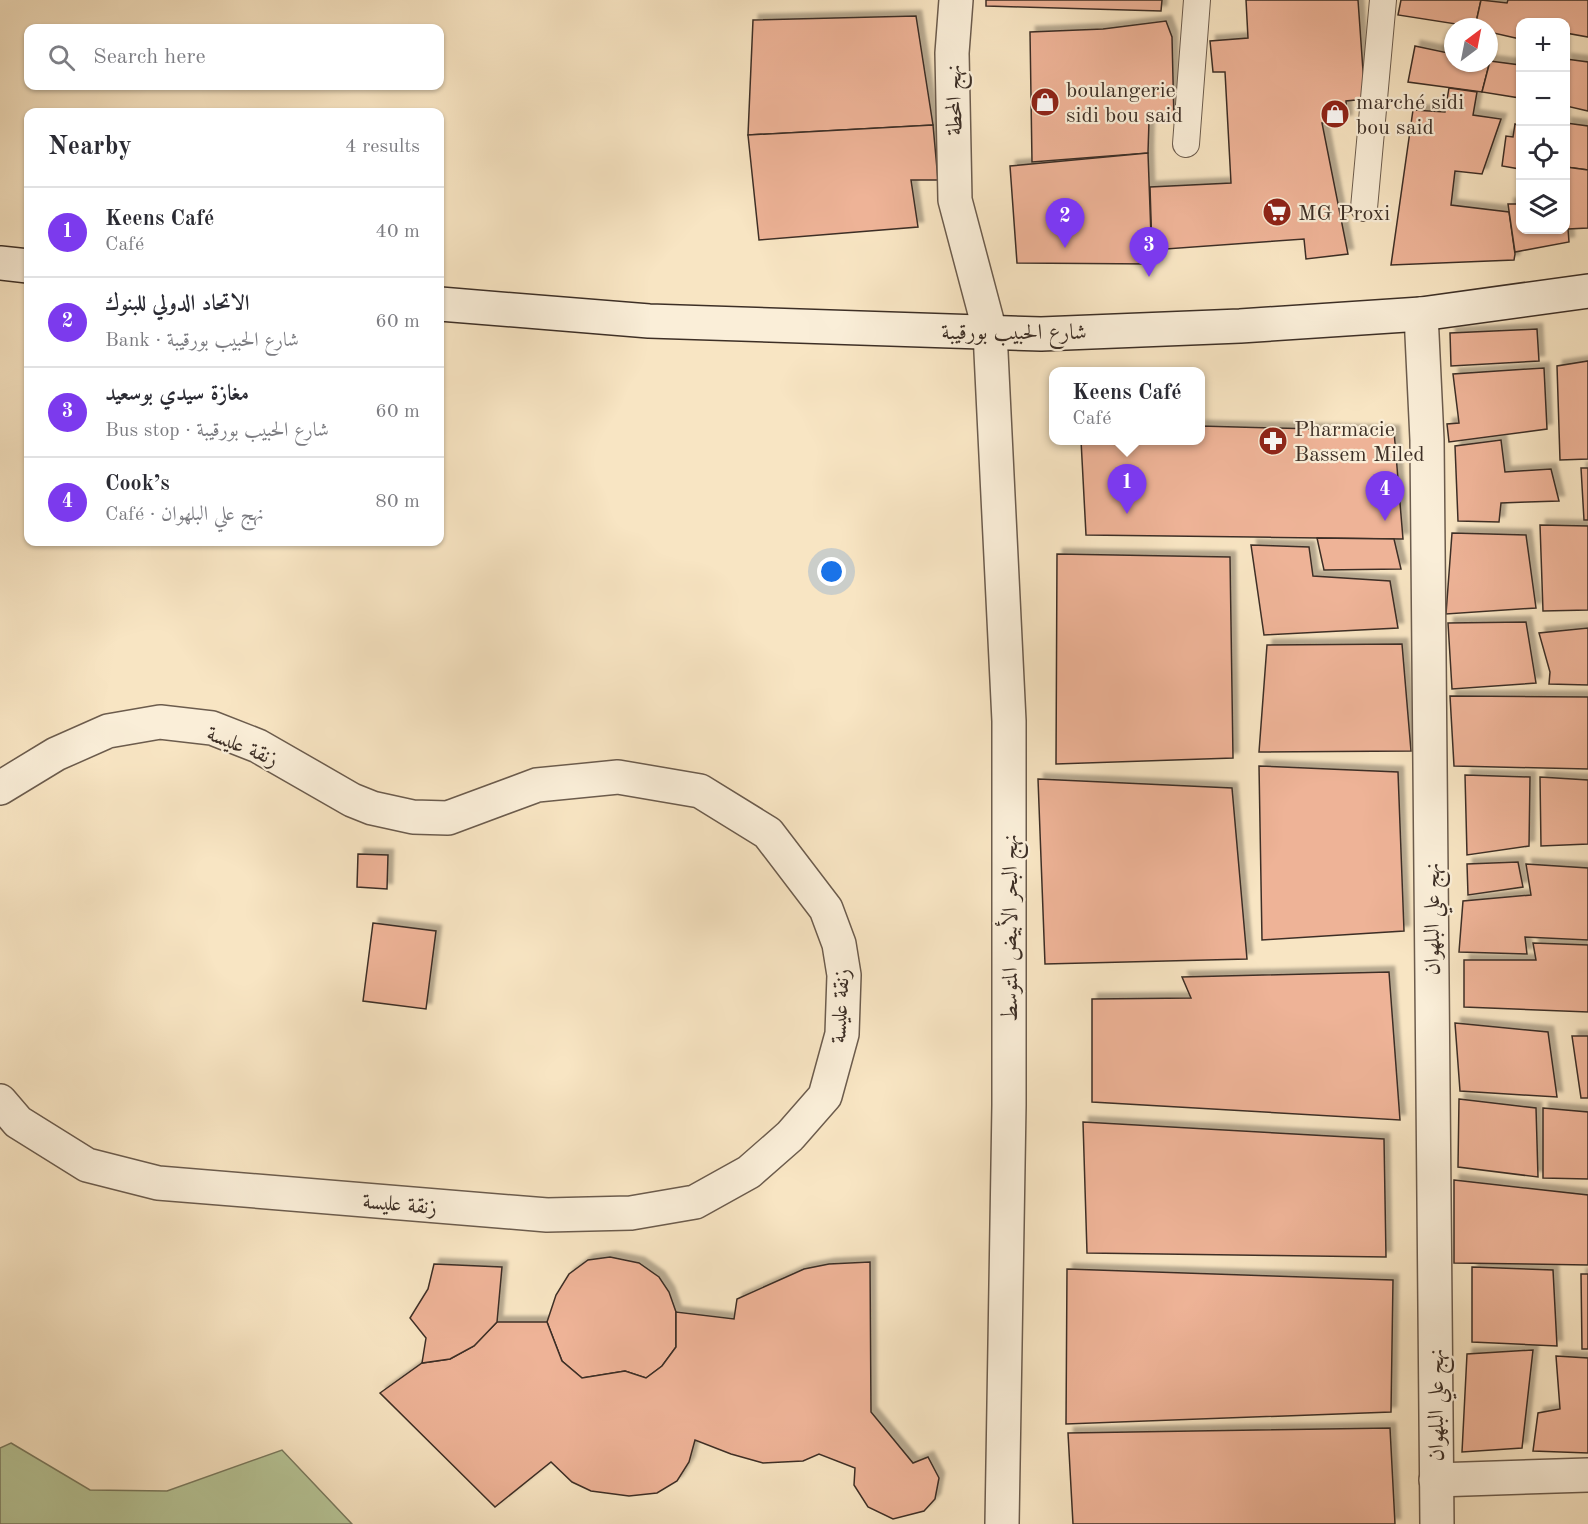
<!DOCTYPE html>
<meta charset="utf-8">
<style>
body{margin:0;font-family:"Old Standard TT",Amiri,serif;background:#f2f2f3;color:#2b2b33}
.controls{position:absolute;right:18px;top:18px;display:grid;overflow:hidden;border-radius:12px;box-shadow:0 2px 4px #0004}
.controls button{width:54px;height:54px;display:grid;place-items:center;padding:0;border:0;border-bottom:2px solid #e1e1e2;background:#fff;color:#2b2b33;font:30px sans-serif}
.compass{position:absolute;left:1444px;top:18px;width:54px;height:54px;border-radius:50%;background:#fff;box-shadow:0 2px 4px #0004;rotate:32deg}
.you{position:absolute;left:832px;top:572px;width:21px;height:21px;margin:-15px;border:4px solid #fff;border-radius:50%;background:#1a73e8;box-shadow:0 0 0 9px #1a73e833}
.badge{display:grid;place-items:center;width:39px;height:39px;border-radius:50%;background:#7c3aed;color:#fff;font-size:20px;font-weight:700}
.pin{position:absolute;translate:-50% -50px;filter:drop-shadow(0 2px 3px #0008)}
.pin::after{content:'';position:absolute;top:32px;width:21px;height:18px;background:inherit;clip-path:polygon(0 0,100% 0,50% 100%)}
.popup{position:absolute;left:1049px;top:367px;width:156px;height:78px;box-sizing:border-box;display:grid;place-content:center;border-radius:12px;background:#fff;filter:drop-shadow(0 2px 4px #0005);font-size:20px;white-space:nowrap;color:#7c7c81}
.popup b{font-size:22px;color:#2b2b33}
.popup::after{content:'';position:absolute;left:50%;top:100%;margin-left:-12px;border:12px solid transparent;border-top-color:#fff}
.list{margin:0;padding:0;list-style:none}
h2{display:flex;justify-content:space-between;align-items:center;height:78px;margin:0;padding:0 24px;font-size:26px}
h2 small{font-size:20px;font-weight:400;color:#7c7c81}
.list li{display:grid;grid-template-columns:39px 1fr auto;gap:18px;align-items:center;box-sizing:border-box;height:90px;padding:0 24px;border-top:2px solid #e1e1e2}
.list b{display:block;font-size:22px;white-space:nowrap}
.list p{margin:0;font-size:20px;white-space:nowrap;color:#7c7c81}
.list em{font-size:20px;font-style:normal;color:#7c7c81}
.icon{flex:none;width:33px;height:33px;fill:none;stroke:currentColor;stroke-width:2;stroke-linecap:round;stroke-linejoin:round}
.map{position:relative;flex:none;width:1588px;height:1524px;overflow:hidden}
.search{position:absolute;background:#fff;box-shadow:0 2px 4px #0004;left:24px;top:24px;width:420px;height:66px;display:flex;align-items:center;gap:15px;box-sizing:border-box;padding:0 21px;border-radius:12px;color:#7c7c81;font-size:22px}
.panel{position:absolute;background:#fff;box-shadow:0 2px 4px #0004;left:24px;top:108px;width:420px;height:438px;border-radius:12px}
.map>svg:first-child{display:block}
.green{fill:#b7c698;stroke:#7a7a5f;stroke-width:1.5}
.building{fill:#eeb397;stroke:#3d2f26;stroke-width:1.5;filter:url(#shadow)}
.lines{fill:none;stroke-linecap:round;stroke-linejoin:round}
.lane-casing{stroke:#6c5c4d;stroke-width:28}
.street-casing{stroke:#6c5c4d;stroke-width:36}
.secondary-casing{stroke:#3d2f26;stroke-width:36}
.lane{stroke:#faeed8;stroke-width:26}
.street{stroke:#faeed8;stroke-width:33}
.secondary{stroke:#faeed8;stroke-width:33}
.labels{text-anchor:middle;stroke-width:4.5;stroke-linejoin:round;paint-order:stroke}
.poi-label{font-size:22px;fill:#3d2f26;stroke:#faeed8;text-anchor:start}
.street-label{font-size:22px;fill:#3d2f26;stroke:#faeed8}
</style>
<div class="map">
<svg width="1588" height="1524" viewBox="0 0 1588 1524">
<defs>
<filter id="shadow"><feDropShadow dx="5.5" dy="-5.5" stdDeviation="1.5" flood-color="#0004"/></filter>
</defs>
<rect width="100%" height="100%" fill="#f8e5c3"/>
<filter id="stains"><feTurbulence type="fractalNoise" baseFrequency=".00333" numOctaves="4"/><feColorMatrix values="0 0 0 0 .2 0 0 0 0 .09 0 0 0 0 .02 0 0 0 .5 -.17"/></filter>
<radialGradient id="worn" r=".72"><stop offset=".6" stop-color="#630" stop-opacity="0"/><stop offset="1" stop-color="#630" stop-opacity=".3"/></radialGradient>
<!-- green -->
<path class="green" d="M11,1443L90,1490L167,1491L282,1450L352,1524H0V1448Z"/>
<!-- building -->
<g class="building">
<path d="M986,0H1162L1161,11L986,6Z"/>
<path d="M1246,0H1358L1365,99L1346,101L1347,120L1322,123L1348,254L1306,259L1304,239L1152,250L1150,187L1231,183L1225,72H1213L1210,41L1248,38Z"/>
<path d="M1401,0H1481L1475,27L1398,15Z"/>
<path d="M1481,0L1507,3L1508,0H1588V37L1566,33V22H1520V39L1489,32V27H1475Z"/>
<path d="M916,16L933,125L748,135L753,20Z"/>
<path d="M1166,21L1172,37L1174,121H1149L1148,153L1032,162L1030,32L1103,29Z"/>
<path d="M1415,46L1453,54V63L1490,61L1482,92L1408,82Z"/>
<path d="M1566,59L1588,62V111L1566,106Z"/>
<path d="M1490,61L1520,65V98L1482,92Z"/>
<path d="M1449,88L1477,92L1473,115L1501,119L1482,174L1455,171L1451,205L1509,212L1515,254L1514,260L1391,265L1413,110L1445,112Z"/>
<path d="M1566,123L1588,126V170L1566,167Z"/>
<path d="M1515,124L1520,125V169L1502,166L1506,136L1513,137Z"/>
<path d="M933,125L938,180H911L918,227L759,240L748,135Z"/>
<path d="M1148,153L1152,264L1017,263L1010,166Z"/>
<path d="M1566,167L1588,170V228L1568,229L1569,242L1515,252L1508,204H1520V230H1566Z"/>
<path d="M1537,329L1539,361L1451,366L1450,333Z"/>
<path d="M1588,361V459L1560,460L1557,366Z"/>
<path d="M1544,368L1547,429L1449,442L1447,424L1459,423L1453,374Z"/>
<path d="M1200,426L1394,431L1403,539L1086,535L1081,440H1200Z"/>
<path d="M1501,440L1505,472L1551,469L1559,501L1501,503L1499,522L1458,521L1455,446Z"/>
<path d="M1581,468H1588V520H1584Z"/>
<path d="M1540,525L1588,526V610L1543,611Z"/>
<path d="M1452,533L1526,535L1536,608L1446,614Z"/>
<path d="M1317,538L1394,539L1401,569L1324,570Z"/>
<path d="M1251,545L1309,547L1313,576L1390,581L1398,628L1264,635Z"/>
<path d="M1057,554L1230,557L1233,758L1056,764Z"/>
<path d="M1526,622L1536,683L1452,689L1448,623Z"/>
<path d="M1588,628V685L1549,684L1550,672L1539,633Z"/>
<path d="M1402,644L1411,751L1259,752L1267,645Z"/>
<path d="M1450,696L1588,697V769L1454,766Z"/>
<path d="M1259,766L1398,772L1404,931L1262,940Z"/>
<path d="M1465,775L1530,777L1529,846L1467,855Z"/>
<path d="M1540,777L1588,780V844L1541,846Z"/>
<path d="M1038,779L1232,788L1247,959L1045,964Z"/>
<path d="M358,854L388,855L387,889L357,887Z"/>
<path d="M1518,862L1523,887L1468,895L1467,864Z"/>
<path d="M1526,864L1588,868V940L1525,937L1527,954L1459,952L1463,901L1531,895Z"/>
<path d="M373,923L436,931L426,1009L363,1001Z"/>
<path d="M1533,943L1588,945V1012L1464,1007V960H1536Z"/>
<path d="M1389,972L1400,1120L1092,1102V999L1191,998L1182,977Z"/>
<path d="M1455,1023L1548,1032L1557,1097L1460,1091Z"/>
<path d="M1572,1036H1588V1098H1581Z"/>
<path d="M1459,1099L1536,1108L1538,1177L1458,1167Z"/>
<path d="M1543,1108L1588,1112V1179L1543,1178Z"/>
<path d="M1083,1122L1384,1139L1386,1257L1087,1253Z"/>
<path d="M1454,1180L1588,1195V1265L1454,1263Z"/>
<path d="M610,1257L639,1263L659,1277L669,1292L676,1312V1347L662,1366L646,1378L625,1371L582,1378L562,1361L547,1322L556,1295L569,1274L588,1260Z"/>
<path d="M870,1262L871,1412L913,1463L928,1457L939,1478L935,1499L924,1511L893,1519L868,1507L854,1485L855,1468L819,1454L803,1461L763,1463L731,1454L695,1440L689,1462L677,1481L657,1493L629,1496L591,1491L572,1482L551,1462L495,1507L380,1393L422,1363L450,1359L474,1346L497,1322H547L562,1361L582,1378L625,1371L646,1378L662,1366L676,1347V1312L734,1319L737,1299L804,1269L829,1264Z"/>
<path d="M434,1264L502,1267L497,1322L474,1346L450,1359L422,1363L426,1338L410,1318L428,1289Z"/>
<path d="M1472,1267L1553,1270L1557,1346L1472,1342Z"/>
<path d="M1067,1269L1393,1280L1391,1412L1066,1424Z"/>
<path d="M1581,1274H1588V1349H1582Z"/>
<path d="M1533,1350L1522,1448L1462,1452L1467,1354Z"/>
<path d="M1556,1356L1588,1358V1453L1533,1451L1538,1413L1560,1409Z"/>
<path d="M1390,1428L1395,1524H1073L1068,1433Z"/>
</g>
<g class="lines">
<!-- lane casing -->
<g class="lane-casing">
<g id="lane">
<path d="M1186,144L1197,0"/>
<path d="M1364,208L1383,0"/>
</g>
</g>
<!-- street casing -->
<g class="street-casing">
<g id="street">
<path d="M956,0L952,53L955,200L990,332L1009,721V1105L1002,1524"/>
<path d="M1421,314L1427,440L1437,1524"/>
<path d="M0,788L56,754L108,731L160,722L212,728L258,746L352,800L372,808L413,817L448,818L537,785L618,777L700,791L768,833L826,909L839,944L844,975L842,1034L825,1096L790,1136L749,1172L695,1202L631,1213L547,1215L158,1183L87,1165L18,1122L0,1101"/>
<path d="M1436,1480L1588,1475"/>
</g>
</g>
<!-- secondary casing -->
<g class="secondary-casing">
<g id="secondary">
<path d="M0,263L28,266"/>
<path d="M440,304L649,321L1041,334L1240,326L1421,314L1588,291"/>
</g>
</g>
<!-- lane -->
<use href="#lane" class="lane"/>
<!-- street -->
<use href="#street" class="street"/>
<!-- secondary -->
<use href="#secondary" class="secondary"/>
</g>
<!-- icons -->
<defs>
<g id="shop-disc" transform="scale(1.5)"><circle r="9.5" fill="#8f2418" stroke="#faeed8"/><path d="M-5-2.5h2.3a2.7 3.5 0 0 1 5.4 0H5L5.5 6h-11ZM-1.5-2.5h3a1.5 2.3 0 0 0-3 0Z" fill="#fff"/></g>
<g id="supermarket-disc" transform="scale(1.5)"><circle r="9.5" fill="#8f2418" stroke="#faeed8"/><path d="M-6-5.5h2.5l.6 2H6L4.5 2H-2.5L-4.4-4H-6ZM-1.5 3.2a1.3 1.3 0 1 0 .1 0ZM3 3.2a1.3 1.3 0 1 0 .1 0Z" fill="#fff"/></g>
<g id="pharmacy-disc" transform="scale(1.5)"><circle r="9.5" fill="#8f2418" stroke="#faeed8"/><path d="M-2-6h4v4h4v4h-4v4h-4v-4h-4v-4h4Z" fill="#fff"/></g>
</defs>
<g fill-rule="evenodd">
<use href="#shop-disc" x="1045" y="102"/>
<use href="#shop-disc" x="1335" y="114"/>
<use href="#supermarket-disc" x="1277" y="212"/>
<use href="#pharmacy-disc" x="1273" y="441"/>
</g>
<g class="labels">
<!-- poi labels -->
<g class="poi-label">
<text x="1066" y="97">boulangerie<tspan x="1066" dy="25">sidi bou said</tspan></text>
<text x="1356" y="109">marché sidi<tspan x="1356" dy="25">bou said</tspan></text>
<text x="1298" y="220">MG Proxi</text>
<text x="1294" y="436">Pharmacie<tspan x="1294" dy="25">Bassem Miled</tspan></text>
</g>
<!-- street labels -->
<g class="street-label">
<text transform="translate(953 100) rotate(-91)" y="8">نهج المحطة</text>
<text x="1014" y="339">شارع الحبيب بورقيبة</text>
<text transform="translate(243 745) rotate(22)" y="8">زنقة عليسة</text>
<text transform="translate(1431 919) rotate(-90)" y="8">نهج علي البلهوان</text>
<text transform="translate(1009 928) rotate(-90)" y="8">نهج البحر الأبيض المتوسط</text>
<text transform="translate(839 1006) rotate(-87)" y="8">زنقة عليسة</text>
<text transform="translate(400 1203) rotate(5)" y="8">زنقة عليسة</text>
<text transform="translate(1435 1405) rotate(-90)" y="8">نهج علي البلهوان</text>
</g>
</g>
<rect width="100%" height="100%" filter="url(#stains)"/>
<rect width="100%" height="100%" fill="url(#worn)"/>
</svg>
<div class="controls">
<button>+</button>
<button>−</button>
<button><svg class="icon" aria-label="locate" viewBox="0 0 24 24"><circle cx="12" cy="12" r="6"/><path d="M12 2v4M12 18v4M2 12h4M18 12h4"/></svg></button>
<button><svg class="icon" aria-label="layers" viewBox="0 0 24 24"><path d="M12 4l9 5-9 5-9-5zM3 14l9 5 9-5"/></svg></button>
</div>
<svg class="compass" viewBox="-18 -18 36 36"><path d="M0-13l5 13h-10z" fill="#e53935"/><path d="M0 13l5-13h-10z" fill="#7c7c81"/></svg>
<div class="you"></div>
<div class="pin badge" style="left:1127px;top:514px">1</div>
<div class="popup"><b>Keens Café</b>Café</div>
<div class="pin badge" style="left:1065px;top:248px">2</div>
<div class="pin badge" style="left:1149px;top:277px">3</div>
<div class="pin badge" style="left:1385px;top:521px">4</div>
<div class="search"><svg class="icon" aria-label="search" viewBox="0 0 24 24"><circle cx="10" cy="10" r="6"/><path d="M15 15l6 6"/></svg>Search here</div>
<section class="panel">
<h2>Nearby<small>4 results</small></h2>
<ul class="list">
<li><span class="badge">1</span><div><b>Keens Café</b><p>Café</p></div><em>40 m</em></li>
<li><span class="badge">2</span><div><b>الاتحاد الدولي للبنوك</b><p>Bank · شارع الحبيب بورقيبة</p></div><em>60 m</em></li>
<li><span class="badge">3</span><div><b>مغازة سيدي بوسعيد</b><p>Bus stop · شارع الحبيب بورقيبة</p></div><em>60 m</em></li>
<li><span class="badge">4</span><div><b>Cook’s</b><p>Café · نهج علي البلهوان</p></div><em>80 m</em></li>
</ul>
</section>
</div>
